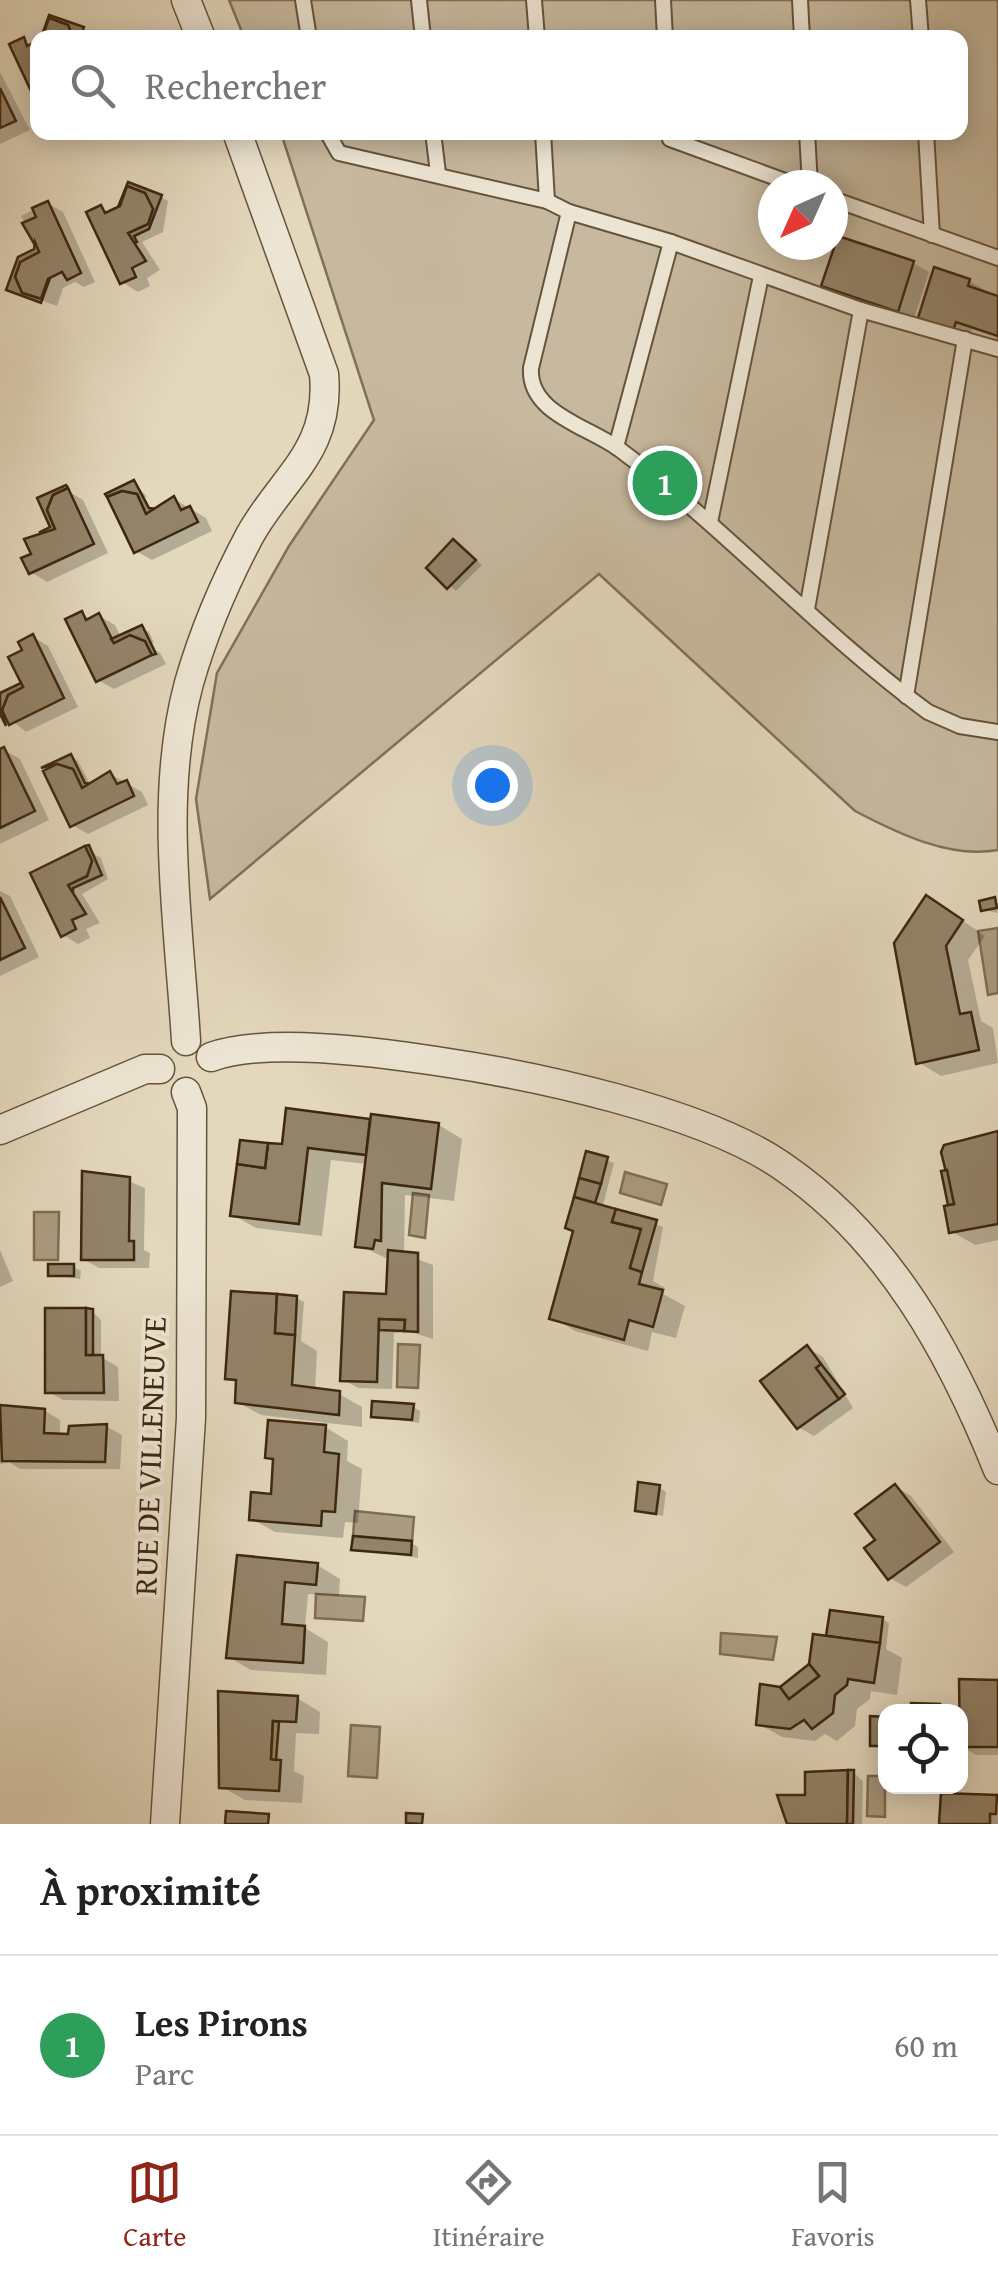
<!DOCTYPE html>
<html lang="fr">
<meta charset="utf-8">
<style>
body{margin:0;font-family:"Gentium Book Plus",serif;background:#f2f2f2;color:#222}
.controls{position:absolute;right:30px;bottom:30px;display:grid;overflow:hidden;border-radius:20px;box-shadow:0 5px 25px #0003}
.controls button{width:90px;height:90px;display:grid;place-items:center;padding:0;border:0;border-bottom:2px solid #e0e0e0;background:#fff;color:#222;font:50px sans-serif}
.compass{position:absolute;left:758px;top:170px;width:90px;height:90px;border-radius:50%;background:#fff;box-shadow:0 5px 25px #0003;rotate:225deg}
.you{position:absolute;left:492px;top:785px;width:35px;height:35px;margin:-25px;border:8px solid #fff;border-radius:50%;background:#1a73e8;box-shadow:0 0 0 15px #1a73e833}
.badge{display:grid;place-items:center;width:65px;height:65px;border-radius:50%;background:#8f2418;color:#fff;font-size:32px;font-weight:700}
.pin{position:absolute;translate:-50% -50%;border:5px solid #fff;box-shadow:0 2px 10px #0006}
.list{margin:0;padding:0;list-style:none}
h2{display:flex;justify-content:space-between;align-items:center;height:130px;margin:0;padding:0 40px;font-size:42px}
h2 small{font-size:32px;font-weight:400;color:#767676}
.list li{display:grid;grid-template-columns:65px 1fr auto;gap:30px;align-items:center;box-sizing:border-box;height:180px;padding:0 40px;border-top:2px solid #e0e0e0}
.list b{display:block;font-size:38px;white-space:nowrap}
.list p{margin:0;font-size:32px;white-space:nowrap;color:#767676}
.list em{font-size:32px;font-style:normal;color:#767676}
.icon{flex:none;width:55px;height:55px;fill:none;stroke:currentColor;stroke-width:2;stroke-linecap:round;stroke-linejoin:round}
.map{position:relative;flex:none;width:998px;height:1824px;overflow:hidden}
.search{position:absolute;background:#fff;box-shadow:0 5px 25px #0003;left:30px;right:30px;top:30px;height:110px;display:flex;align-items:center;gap:25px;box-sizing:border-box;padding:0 35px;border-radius:20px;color:#767676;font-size:38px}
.sheet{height:310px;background:#fff}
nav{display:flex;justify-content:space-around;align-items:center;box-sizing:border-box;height:140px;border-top:2px solid #e0e0e0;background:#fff;font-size:28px;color:#767676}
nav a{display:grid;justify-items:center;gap:5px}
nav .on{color:#8f2418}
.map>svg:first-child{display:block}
.green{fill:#c7b99f;stroke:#827057;stroke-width:2.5;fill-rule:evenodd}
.water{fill:#ab9c81;stroke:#7f6e53;stroke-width:2.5}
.shadow{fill:#0003}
.building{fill:#938369;stroke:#3d280f;stroke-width:2.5}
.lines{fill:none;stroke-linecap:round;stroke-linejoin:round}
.service-casing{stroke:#66543a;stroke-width:18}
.minor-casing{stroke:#66543a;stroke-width:31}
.service{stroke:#ede5d3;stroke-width:14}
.minor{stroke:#ede5d3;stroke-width:28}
.labels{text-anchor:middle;stroke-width:8;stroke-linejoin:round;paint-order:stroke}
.street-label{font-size:32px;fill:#3d280f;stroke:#ede5d3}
</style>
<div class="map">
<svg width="998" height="1824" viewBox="0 0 998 1824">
<rect width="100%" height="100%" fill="#e3d7bc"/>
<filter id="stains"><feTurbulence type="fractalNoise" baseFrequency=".002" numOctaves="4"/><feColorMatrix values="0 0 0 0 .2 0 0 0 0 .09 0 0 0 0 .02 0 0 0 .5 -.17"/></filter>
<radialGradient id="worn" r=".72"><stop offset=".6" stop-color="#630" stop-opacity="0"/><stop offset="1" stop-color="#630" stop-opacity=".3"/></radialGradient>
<!-- green -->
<path class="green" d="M229,0H998V850C950,859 897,833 855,811L599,574L210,899L196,799L217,673L289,546L374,420L281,133L960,132V38L244,37ZM773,185H833V245H773Z"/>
<!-- water -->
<g class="water">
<path d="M998,928V993L988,995L978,931Z"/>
<path d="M625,1172L667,1184L661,1205L620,1193Z"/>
<path d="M413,1193L429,1195L425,1238L409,1235Z"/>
<path d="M34,1212H59L58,1260H34Z"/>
<path d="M398,1344L420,1345L418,1388L397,1387Z"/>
<path d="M355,1511L414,1517L412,1541L353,1536Z"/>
<path d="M316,1594L365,1597L363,1621L315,1618Z"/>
<path d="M721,1633L777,1637L773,1660L720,1654Z"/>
<path d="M351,1725L380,1727L377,1778L348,1776Z"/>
<path d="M868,1776H885V1817L867,1816Z"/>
</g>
<!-- shadow -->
<g class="shadow">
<path d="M0,72L30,130L0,144Z"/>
<path d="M161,197L168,201L163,232L142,242L160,270L147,278L150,286L138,292L122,282L101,208L110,213Z"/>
<path d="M47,203L63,212L95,282L84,287L75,282L63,288L57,306L9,289L43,254L21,216Z"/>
<path d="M913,263L929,272L914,318L824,285Z"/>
<path d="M969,281L985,290L983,294L998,299V338L972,329L969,337L921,317Z"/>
<path d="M134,483L147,497H136L155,511L174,499L206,518L212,531L152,560L136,551Z"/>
<path d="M68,491L83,500L108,553L47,582L31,572L34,555L59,531Z"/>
<path d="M461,546L482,565L456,591L429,568Z"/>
<path d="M81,614L91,619L99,616L115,625L123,641L141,628L149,632L154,643L142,642L160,653L166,664L114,689L98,680Z"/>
<path d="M33,637L48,646L78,707L26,732L2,712L0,696L24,684L25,652Z"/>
<path d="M4,750L20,759L49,820L0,844V752Z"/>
<path d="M71,756L78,761L91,786L110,774L142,792L148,805L88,834L72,825Z"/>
<path d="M85,849L101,858L108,879L82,894L100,923L86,929L90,938L78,944L63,935L33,874Z"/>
<path d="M0,891L10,896L39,957L0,976Z"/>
<path d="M995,900L998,913L984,910Z"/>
<path d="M950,912L985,936L968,960L981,1021L993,1028L998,1063L941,1076L918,1062Z"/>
<path d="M289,1111L439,1125L462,1139L454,1201L405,1195L404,1254L433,1265V1339L411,1332L394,1333L392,1389L358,1388L342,1379L389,1296L390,1260L358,1245L367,1164L331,1160L322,1236L256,1228L233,1215L284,1147Z"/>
<path d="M998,1134V1240L975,1245L951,1231L944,1173Z"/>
<path d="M588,1154L614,1163L603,1205L663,1227L653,1281L665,1288L663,1294L685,1306L676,1338L652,1332L648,1351L575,1331L552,1317L576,1231L568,1227Z"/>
<path d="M84,1174H112L145,1188L144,1250L150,1253L149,1268H99L83,1259Z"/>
<path d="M0,1250L13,1281L0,1287Z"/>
<path d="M73,1267L81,1271L80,1279L51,1275Z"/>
<path d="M296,1298L304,1302L301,1341L317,1351L315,1391L339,1394L362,1407V1427L261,1415L237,1402L239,1384L228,1378Z"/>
<path d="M92,1311L101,1320V1357L118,1367L119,1401L63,1400L47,1391Z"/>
<path d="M807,1348L823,1357L853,1408L814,1436L798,1427Z"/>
<path d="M413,1407L420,1411L419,1423L373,1416Z"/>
<path d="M0,1408L45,1411L60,1420V1436L106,1426L122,1435L120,1469H20L9,1462L0,1464Z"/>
<path d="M325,1427L348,1441L347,1461L362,1469L358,1523L345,1522L343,1538L275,1532L252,1519L273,1496L276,1461L268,1456Z"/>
<path d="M895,1486L911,1496L954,1552L906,1587L890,1578L878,1540Z"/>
<path d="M659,1487L666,1492L663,1516L638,1510Z"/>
<path d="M411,1543L418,1547V1558L354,1549Z"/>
<path d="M239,1557L317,1565L340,1579L339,1596L308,1594L305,1628L328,1642L326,1675L251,1670L228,1657Z"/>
<path d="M882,1619L889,1623L886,1649L902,1658L897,1695L871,1691L870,1699L857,1709L855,1726L837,1741L825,1734L815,1741L782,1737L759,1724L780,1689L811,1665L829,1638Z"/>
<path d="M998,1683V1755H976L960,1746Z"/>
<path d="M221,1694L297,1698L320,1712L319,1734L296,1733L294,1771L304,1776L302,1803L245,1800L222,1787Z"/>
<path d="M854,1773L863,1781L862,1824H789Z"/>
<path d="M996,1797L998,1824H942Z"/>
</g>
<!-- building -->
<g class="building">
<path d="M49,15L84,27L80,38H73L68,25L49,18L41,38Z"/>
<path d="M49,18L68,25L73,38H42Z"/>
<path d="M24,37L27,46L38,41V106L9,44Z"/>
<path d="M0,88L16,121L0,128Z"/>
<path d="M128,182L162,195L149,229L134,236L137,242L133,243L128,233L148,224L153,209L145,193L127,186L118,207Z"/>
<path d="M127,186L145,193L153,209L148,224L128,233L146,261L132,268L136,277L120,284L86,212L101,205L105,213L120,206Z"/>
<path d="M48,201L81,273L67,280L62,272L48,279L41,299L22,293L15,277L20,262L39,252L22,223L36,217L32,208Z"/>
<path d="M838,236L914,261L898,312L821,286Z"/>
<path d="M35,242L39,252L20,262L15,277L22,293L41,299L50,278L41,303L6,290L18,257L34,249Z"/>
<path d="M934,267L970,279L968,286L998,296V336L956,322L953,330L918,318Z"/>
<path d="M134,480L149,508L157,509L146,514L137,494L122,491L107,497L105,494Z"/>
<path d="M66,485L68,488L53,495L47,510L55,529L42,536L40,532L50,527L37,498Z"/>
<path d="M68,488L94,544L29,574L21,558L31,554L24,539L55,529L47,510L53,495Z"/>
<path d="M122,491L137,494L146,514L174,496L181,510L190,506L198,522L134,553L107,497Z"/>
<path d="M453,539L476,560L447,589L426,568Z"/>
<path d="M82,611L86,620L99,613L114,643L130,635L145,641L152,655L96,682L65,619Z"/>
<path d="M142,625L156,654L152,655L145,641L130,635L114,643L111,639Z"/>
<path d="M33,634L64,698L9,725L2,710L8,695L23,687L8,657L22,650L18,642Z"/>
<path d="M21,683L23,687L8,695L2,710L6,726L0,714V693Z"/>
<path d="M4,747L35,811L0,828V749Z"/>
<path d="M71,754L85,783L93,784L82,788L73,769L57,764L41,768Z"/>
<path d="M57,764L73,769L82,788L110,771L117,784L127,780L134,796L70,827L43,771Z"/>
<path d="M89,845L102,875L73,888V896L68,885L87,876L92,861L85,846Z"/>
<path d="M85,846L92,861L87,876L68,885L86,914L72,920L76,929L61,937L30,873Z"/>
<path d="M926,895L963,920L946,946L960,1014L971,1012L979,1050L916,1064L894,943Z"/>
<path d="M0,897L25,948L0,960Z"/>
<path d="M995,897L997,908L981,911L979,901Z"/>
<path d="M286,1108L370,1119L366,1155L308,1148L299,1224L230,1216L237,1164L265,1168L268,1143L282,1144Z"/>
<path d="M371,1114L439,1123L431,1189L382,1183L381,1241L375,1240L373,1249L355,1247Z"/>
<path d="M998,1131V1224L949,1233L944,1206L954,1204L941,1152L944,1145Z"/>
<path d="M240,1140L268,1143L265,1168L237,1164Z"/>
<path d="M586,1151L608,1157L601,1184L579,1178Z"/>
<path d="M947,1170L954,1204L948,1205L941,1171Z"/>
<path d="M82,1171L130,1177L129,1241H134V1260H81Z"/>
<path d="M579,1178L601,1184L595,1203L574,1197Z"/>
<path d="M574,1197L616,1209L612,1222L641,1229L630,1268L642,1272L639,1284L663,1290L653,1327L629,1320L624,1340L549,1319L573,1231L565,1228Z"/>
<path d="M616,1209L657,1220L642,1272L630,1268L641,1229L612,1222Z"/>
<path d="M388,1250L418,1253V1332L404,1331L405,1320L379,1319L377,1382L340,1381L344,1292L386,1294Z"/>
<rect x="48" y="1264" width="26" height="12"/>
<path d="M231,1291L277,1294L275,1333L295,1335L292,1385L340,1391L339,1415L235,1403L236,1380L225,1379Z"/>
<path d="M277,1294L297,1296L295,1335L275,1333Z"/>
<path d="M45,1308H86V1355H103L104,1393H45Z"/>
<path d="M86,1308L93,1309V1355H86Z"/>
<path d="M379,1319L405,1320L404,1331L379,1330Z"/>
<path d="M807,1345L821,1364L816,1368L839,1399L797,1429L760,1381Z"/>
<path d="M821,1364L845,1394L839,1399L816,1368Z"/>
<path d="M372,1401L414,1404L412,1420L371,1417Z"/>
<path d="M0,1405L45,1409L44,1433L68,1434L69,1426L107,1424L105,1462L2,1461Z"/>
<path d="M268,1420L326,1425L324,1452L339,1454L335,1512L322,1511L321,1526L249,1520L251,1492L271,1494L273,1459L265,1458Z"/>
<path d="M638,1482L660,1485L656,1514L635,1511Z"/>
<path d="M895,1484L940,1542L888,1580L864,1548L875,1540L855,1514Z"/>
<path d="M353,1536L412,1541L411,1555L351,1550Z"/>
<path d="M237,1555L318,1563L316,1585L285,1582L282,1624L305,1626L303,1663L226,1658Z"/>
<path d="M830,1610L883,1617L880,1643L826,1636Z"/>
<path d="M813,1634L880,1643L874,1683L848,1679L847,1685L835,1695L833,1713L812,1729L804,1720L790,1729L756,1725L760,1684L780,1687L789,1699L819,1676L809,1664Z"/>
<path d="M809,1664L819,1676L789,1699L780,1687Z"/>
<path d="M959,1679L998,1680V1747H960Z"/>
<path d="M218,1691L298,1696L296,1722L273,1721L271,1759L281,1760L279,1791L219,1788Z"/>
<path d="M911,1703L940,1704V1712H911Z"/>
<path d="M870,1716L886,1717V1746H870Z"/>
<path d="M273,1721L279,1722L276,1760L271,1759Z"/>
<path d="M848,1770L847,1824H787L777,1795H805V1772Z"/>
<path d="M848,1770H854L853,1824H847Z"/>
<path d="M941,1793L997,1795L996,1814H990V1824H939Z"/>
<path d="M226,1811L269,1814L268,1824H225Z"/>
<path d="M406,1813L423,1814L422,1824L406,1823Z"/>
</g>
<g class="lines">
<!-- service casing -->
<g class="service-casing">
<g id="service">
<path d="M303,0L309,38"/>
<path d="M419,0L423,38"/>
<path d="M534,0L537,38"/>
<path d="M663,0L665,38"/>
<path d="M800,0L802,38"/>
<path d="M918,0L921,38"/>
<path d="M327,132L339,153L547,201L569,212L531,368C528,413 587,426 619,449C728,530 819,632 928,712L960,726L998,732"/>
<path d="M433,132L438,173"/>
<path d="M543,132L547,201"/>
<path d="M670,132V139L796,185"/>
<path d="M807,132L810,185"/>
<path d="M926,132L932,235"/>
<path d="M833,199L998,258"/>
<path d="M569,212L671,242L861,310L998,349"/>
<path d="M616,447L671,242"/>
<path d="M710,522L761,276"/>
<path d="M807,609L861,310"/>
<path d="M906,696L965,339"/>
</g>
</g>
<!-- minor casing -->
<g class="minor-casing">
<g id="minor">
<path d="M186,0L201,38"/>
<path d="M186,1041C179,924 158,797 189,683C203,634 226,580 250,535C283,476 331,451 324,374L237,132"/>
<path d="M211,1057C266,1037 377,1052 436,1061C532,1075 703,1111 782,1166C889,1239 951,1353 998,1470"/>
<path d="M0,1130L145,1069H160"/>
<path d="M165,1824L191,1418L192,1108L186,1092"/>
</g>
</g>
<!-- service -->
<use href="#service" class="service"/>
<!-- minor -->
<use href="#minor" class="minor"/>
</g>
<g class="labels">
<!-- street labels -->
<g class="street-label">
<text transform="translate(150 1456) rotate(-88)" y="11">RUE DE VILLENEUVE</text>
</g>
</g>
<rect width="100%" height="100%" filter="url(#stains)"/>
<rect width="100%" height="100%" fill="url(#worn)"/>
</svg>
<div class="controls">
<button><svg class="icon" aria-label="locate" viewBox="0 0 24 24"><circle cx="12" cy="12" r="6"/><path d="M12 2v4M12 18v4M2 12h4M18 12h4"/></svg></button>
</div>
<svg class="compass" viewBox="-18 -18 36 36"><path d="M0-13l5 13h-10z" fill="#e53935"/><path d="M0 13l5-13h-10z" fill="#767676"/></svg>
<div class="you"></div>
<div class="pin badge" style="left:665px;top:483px;background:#2e9e5b">1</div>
<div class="search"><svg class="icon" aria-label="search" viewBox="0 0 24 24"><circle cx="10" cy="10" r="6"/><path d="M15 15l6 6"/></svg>Rechercher</div>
</div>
<section class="sheet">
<h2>À proximité<small></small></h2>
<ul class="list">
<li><span class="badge" style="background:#2e9e5b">1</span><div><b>Les Pirons</b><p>Parc</p></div><em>60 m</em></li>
</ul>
</section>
<nav>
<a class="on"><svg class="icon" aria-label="map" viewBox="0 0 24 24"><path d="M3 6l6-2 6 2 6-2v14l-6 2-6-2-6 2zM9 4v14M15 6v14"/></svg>Carte</a>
<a><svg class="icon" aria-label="directions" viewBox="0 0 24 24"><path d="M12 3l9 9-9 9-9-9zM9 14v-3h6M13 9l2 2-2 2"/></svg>Itinéraire</a>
<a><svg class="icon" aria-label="saved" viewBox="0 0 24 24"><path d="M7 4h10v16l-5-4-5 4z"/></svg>Favoris</a>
</nav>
